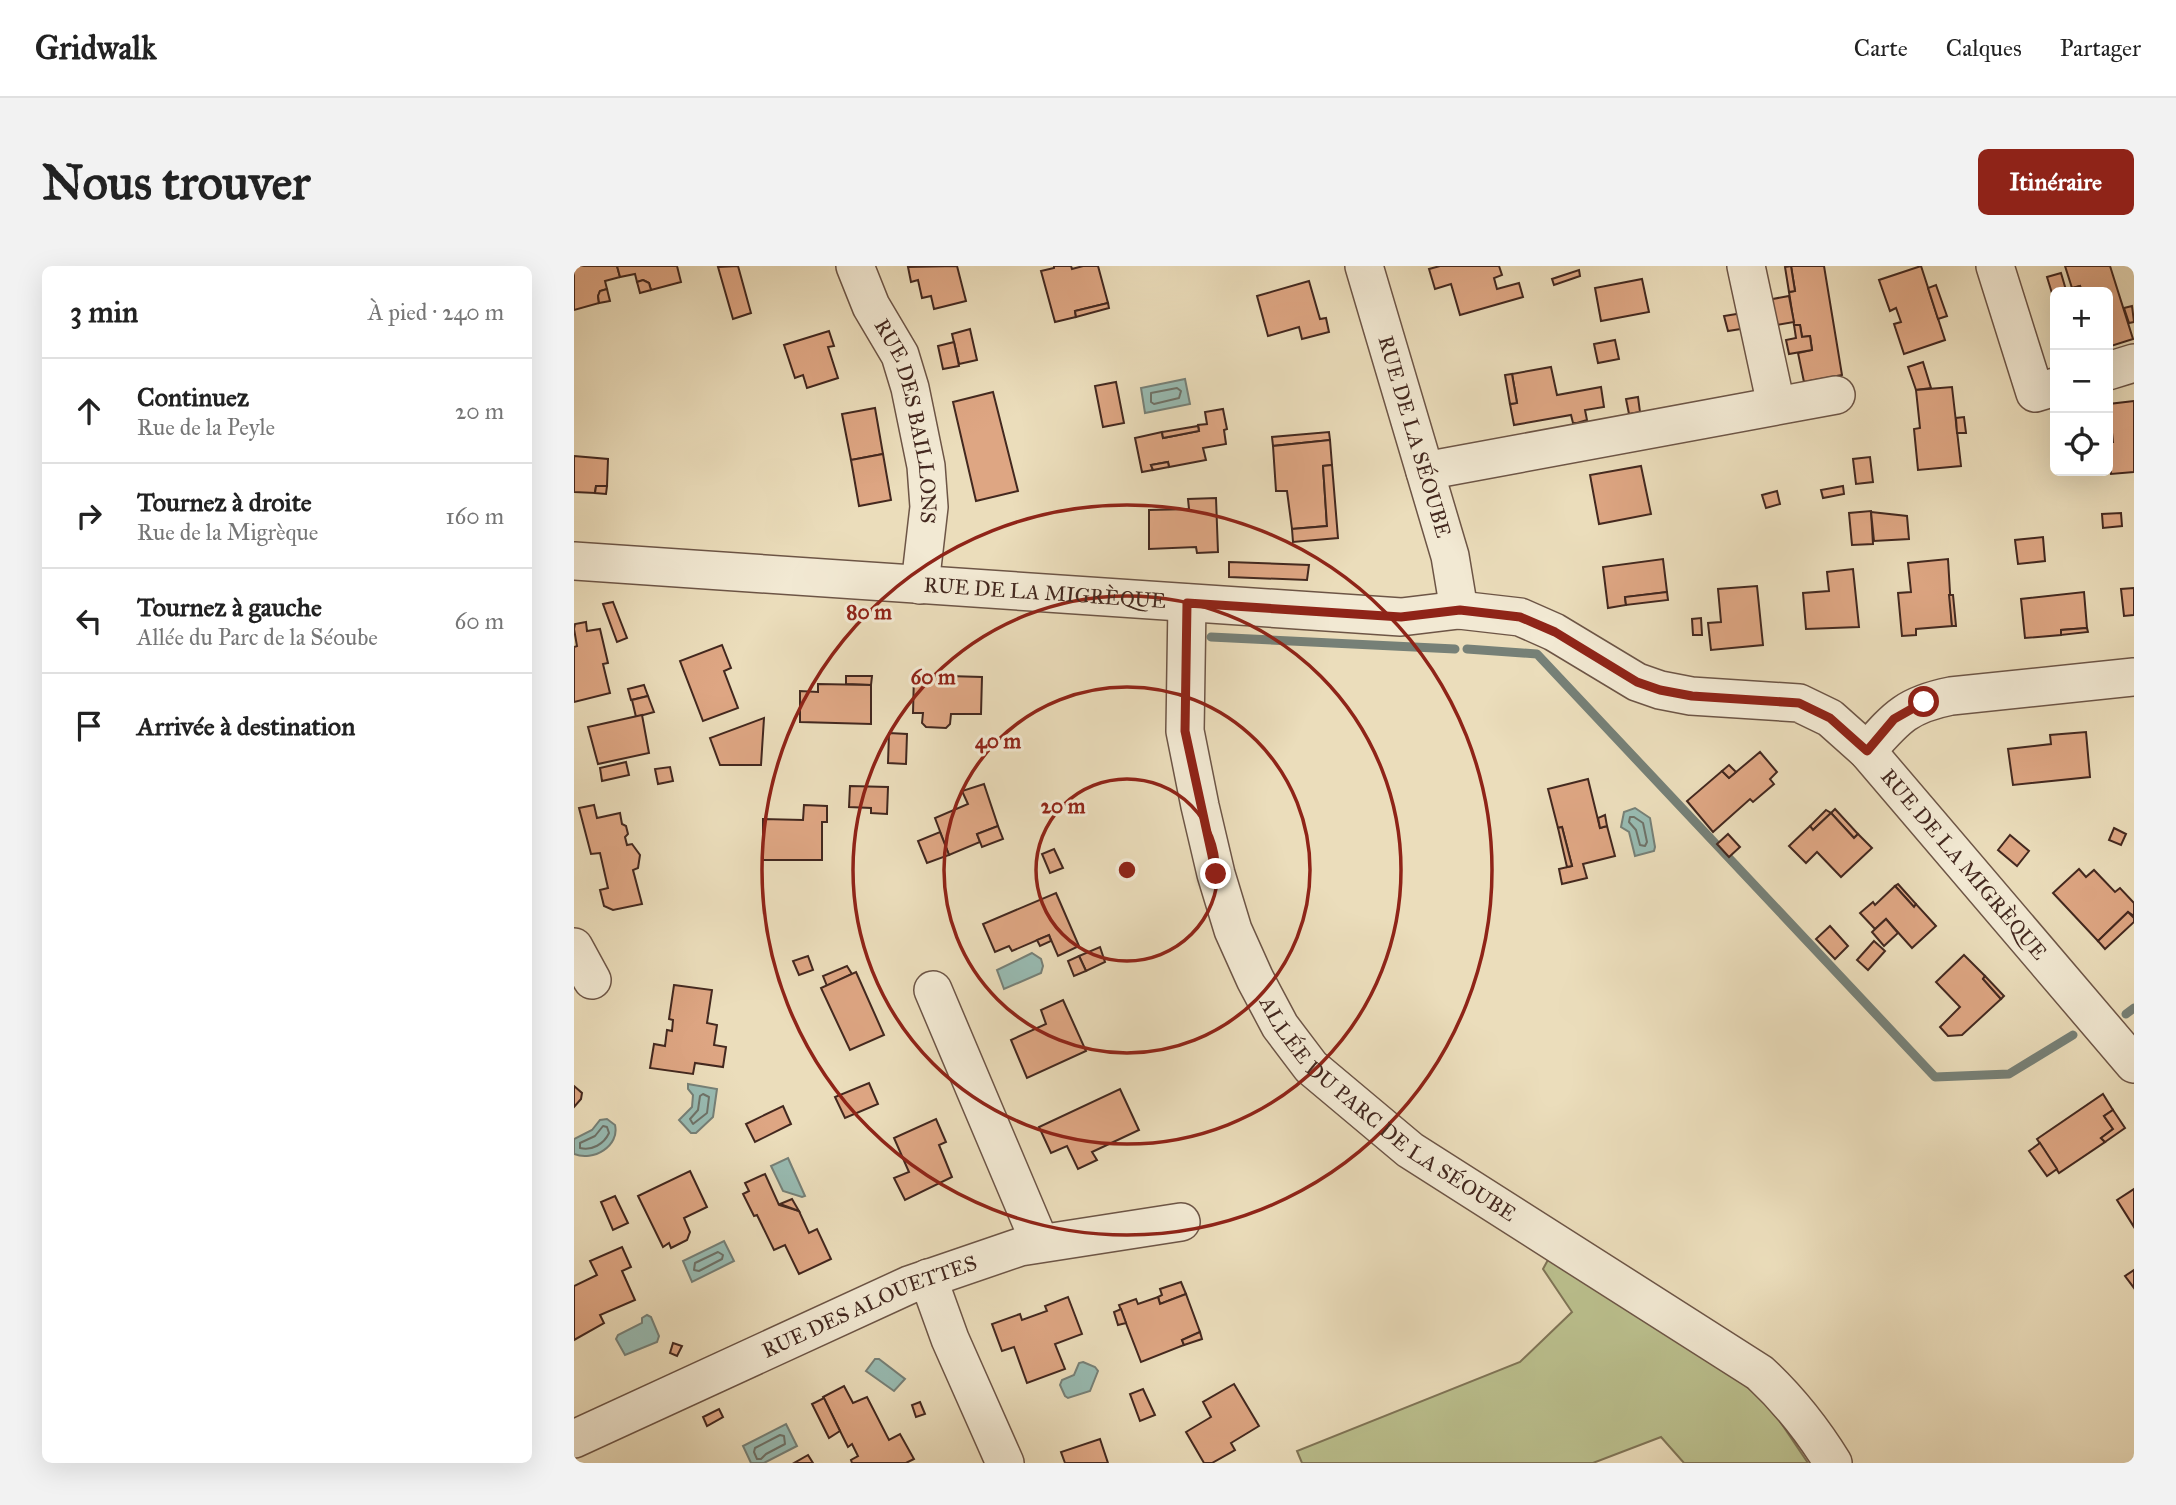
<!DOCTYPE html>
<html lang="fr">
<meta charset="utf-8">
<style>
body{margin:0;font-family:"IM FELL Great Primer",serif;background:#f2f2f2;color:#222}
.controls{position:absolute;right:21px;top:21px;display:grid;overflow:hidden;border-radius:10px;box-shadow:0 7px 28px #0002}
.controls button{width:63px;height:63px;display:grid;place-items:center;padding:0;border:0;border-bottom:2px solid #e0e0e0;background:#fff;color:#222;font:35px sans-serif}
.stop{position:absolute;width:21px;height:21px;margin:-16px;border:5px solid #8f2418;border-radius:50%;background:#fff}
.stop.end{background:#8f2418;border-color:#fff;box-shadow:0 2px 7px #0008}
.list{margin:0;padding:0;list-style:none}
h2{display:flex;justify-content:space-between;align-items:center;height:91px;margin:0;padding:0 28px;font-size:30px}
h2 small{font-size:23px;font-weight:400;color:#767676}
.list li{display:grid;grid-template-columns:46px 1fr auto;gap:21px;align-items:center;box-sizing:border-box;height:105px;padding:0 28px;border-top:2px solid #e0e0e0}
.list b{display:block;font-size:26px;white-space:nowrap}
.list p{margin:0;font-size:23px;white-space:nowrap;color:#767676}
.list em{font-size:23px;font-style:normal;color:#767676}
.icon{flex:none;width:38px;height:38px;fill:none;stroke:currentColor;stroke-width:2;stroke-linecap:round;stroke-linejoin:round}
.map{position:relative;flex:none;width:1560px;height:1197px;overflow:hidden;border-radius:10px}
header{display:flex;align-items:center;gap:42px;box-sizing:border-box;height:98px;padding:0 35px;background:#fff;border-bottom:2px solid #e0e0e0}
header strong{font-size:33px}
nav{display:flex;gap:38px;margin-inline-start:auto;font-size:24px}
.intro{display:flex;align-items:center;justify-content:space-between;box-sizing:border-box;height:168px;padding:0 42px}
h1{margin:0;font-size:49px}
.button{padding:18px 32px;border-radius:10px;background:#8f2418;color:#fff;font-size:24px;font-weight:700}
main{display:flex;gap:42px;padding:0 42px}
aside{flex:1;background:#fff;border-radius:10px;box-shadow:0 7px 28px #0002}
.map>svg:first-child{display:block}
.green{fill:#bbc08e;stroke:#7f7456;stroke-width:2}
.water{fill:#98bbb2;stroke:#768077;stroke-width:2}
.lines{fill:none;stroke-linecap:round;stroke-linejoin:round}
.shore{stroke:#6e7268;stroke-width:2}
.stream{stroke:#768077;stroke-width:9}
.building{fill:#dea683;stroke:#43281f;stroke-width:2}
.minor-casing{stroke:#6d5546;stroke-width:40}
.minor{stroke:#f2e9d3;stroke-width:37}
.route{stroke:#8f2418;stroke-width:9}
.ring{fill:none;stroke:#8f2418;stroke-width:3.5}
.labels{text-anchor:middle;stroke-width:6;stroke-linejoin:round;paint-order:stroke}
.street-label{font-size:21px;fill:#43281f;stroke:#f2e9d3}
.centre{fill:#8f2418;stroke:#f2e9d3;stroke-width:3.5}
.ring-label{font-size:21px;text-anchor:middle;font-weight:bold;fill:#8f2418;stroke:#f2e9d3;stroke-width:6;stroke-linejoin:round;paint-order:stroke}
</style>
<header>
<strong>Gridwalk</strong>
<nav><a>Carte</a><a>Calques</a><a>Partager</a></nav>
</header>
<div class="intro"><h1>Nous trouver</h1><a class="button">Itinéraire</a></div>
<main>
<aside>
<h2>3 min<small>À pied · 240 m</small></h2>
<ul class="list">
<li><svg class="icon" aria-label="ahead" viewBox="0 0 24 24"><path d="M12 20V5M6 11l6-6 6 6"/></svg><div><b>Continuez</b><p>Rue de la Peyle</p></div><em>20 m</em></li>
<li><svg class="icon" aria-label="right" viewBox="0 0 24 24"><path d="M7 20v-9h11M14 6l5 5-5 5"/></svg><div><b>Tournez à droite</b><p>Rue de la Migrèque</p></div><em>160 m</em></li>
<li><svg class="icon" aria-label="left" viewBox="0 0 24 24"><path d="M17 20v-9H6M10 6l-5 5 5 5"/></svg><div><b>Tournez à gauche</b><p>Allée du Parc de la Séoube</p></div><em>60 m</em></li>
<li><svg class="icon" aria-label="arrive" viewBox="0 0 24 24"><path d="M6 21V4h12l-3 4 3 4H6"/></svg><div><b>Arrivée à destination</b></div></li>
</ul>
</aside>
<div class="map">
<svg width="1560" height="1197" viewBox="0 0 1560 1197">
<rect width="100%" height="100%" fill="#ebddbb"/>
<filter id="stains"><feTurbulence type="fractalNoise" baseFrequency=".00286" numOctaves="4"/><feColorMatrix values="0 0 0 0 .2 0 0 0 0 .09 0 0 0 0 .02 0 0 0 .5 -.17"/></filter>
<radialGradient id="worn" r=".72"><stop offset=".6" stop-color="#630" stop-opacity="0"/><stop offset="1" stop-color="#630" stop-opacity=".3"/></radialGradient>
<!-- green -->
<path class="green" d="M975,992L1154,1105L1185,1131L1205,1154L1234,1197H1110L1087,1171L1019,1197H728L723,1185L946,1096L998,1046L969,1003Z"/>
<!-- water -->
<g class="water">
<path d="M611,113L616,138L571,147L567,122Z"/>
<path d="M1061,542L1076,552L1081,581L1080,585L1061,590L1055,566L1047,561L1050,546Z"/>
<path d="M458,687L467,693L469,700L467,707L430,723L423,704Z"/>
<path d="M114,818L143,823L139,851L122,867H117L105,854L118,841L119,829L114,823Z"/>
<path d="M33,853L41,859C46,880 19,896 0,888V873L18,864L26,854Z"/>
<path d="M214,892L231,930L228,931L209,925L197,900Z"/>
<path d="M150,975L160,995L118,1016L109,995Z"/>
<path d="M73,1049L77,1051L85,1070L83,1076L51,1089L42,1073L44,1069L68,1057V1052Z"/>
<path d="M301,1093H305L331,1113L320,1125L292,1105Z"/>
<path d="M509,1096L521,1101L524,1105L516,1125L494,1132L491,1130L486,1119L488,1114L500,1109L505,1097Z"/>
<path d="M212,1158L223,1180L190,1197H177L169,1180Z"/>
</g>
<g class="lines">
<!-- shore -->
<g class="shore">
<path d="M603,122L607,125L605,132L580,138L577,136V127Z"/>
<path d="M1056,551H1060L1069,557L1073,576L1071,580L1066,579L1062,564L1055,556Z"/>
<path d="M129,828L135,831L133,847L119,858L116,853L124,844L126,830Z"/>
<path d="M29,860L33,861L35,867C30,878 18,885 6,882V877L21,870Z"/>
<path d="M144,986L149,989L148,993L125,1005L120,1004L121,997Z"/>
<path d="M206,1169L210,1170L211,1178L192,1188L187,1193H183L180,1186L181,1182Z"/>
</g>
<!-- stream -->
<g class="stream">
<path d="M637,371L881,383"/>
<path d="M893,383L963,388L1361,811L1435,808L1499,769"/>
<path d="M1552,748L1560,742"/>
</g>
</g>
<!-- building -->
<g class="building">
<path d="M0,0H43L46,11L31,15L33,23L26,25L24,30L25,37L0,44Z"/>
<path d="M43,0H103L107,16L77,24L75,17L69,14L63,16L61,8L46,11Z"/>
<path d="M164,0L177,47L159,53L144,1Z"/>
<path d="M383,0L392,35L360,43L357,30L348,32L344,14L337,16L334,1Z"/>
<path d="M480,0H497L498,3L509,0H524L534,37L501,45L502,51L481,56L467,5L480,2Z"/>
<path d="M866,0H925L928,9L920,12L923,23L945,17L949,31L886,49L877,18L861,23L855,3Z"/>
<path d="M1217,0H1250L1268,109L1230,116L1224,87L1238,84L1236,70L1228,71L1226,59H1220L1215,26L1221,25Z"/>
<path d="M1217,0L1221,25L1215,26L1211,1Z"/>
<path d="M1347,0L1371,74L1330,88L1320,58L1327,56L1322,42L1316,45L1305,14Z"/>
<path d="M1491,0H1536L1559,73L1534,81V26H1508L1506,20L1498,22Z"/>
<path d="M1005,4L1006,10L980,19L978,13Z"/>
<path d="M1487,7L1492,24L1506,20L1508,26H1481V37L1473,11Z"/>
<path d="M1068,13L1075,46L1027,55L1021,22Z"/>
<path d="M69,14L75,17L77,24L66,27L63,16Z"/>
<path d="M735,15L746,53L752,52L755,66L728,73L725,61L694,70L683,30Z"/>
<path d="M1362,19L1373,50L1364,53L1354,22Z"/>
<path d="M33,23L36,35L25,37L24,30L26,25Z"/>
<path d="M1215,30L1220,56L1197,60L1193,34Z"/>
<path d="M534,37L535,42L502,51L501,45Z"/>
<path d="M1558,40L1560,56L1555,57L1550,42Z"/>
<path d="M1169,47L1173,62L1154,65L1150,50Z"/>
<path d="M1220,59H1226L1228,71L1236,70L1238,84L1215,88L1212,74L1222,72Z"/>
<path d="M396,63L403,94L385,98L378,68Z"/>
<path d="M255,65L260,80L254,81L264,112L233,122L229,109L221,112L210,79Z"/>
<path d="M1041,74L1045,93L1024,97L1020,78Z"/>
<path d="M380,76L385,100L369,103L364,80Z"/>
<path d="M1349,96L1357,122L1342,124L1334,101Z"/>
<path d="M977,101L983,129L1027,121L1030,141L1011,144L1013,154L1003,157H999L997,149L940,159L936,138L943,137L938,108Z"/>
<path d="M938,108L943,137L936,138L931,109Z"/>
<path d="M542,116L550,157L529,161L521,120Z"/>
<path d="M1378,121L1387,200L1344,204L1340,163L1346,162L1342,124Z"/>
<path d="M419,126L444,225L402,235L379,136Z"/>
<path d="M1064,131L1066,146L1055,148L1052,133Z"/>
<path d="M1560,135V206L1537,208L1534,176H1539L1535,138Z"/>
<path d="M301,142L309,188L277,194L268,148Z"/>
<path d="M649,143L653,163L650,164L652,178L629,182L632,194L595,201L594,196L577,199L579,204L568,206L561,172L588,166L589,172L625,165L624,159L633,158L631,146Z"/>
<path d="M1390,151L1392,167H1383L1382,152Z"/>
<path d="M624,160L625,165L589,172L588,166Z"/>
<path d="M755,166L756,174L699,180L698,171Z"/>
<path d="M756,174L758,199L749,200L753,260L718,263L713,225H702L699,180Z"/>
<path d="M309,188L317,234L285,240L277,194Z"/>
<path d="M0,190L34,193L33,220H22L21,227L0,226Z"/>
<path d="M1296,191L1299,216L1282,218L1279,193Z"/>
<path d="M594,196L595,201L579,204L577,199Z"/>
<path d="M758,199L764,272L719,276L718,263L753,260L749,200Z"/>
<path d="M1067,200L1077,248L1025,258L1016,209Z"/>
<path d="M22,220H33L32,228L21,227Z"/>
<path d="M1269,220L1270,228L1249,232L1247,224Z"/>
<path d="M1203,225L1206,238L1192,242L1188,229Z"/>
<path d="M642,232L644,286L623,287L622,281L575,283V244L615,243L614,233Z"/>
<path d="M1297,245L1299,278L1278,279L1275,247Z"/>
<path d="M1297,246L1333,250L1335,273L1300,275Z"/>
<path d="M1547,247L1548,260L1529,262L1528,248Z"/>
<path d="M1469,271L1471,295L1444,298L1441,274Z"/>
<path d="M1089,293L1093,326L1051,331L1052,339L1034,342L1029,301Z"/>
<path d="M1374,293L1378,360L1342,363V369L1328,370L1324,327L1337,326L1334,297Z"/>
<path d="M655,296L735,299L733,314L655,311Z"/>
<path d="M1279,303L1285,361L1232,363L1229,327L1255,325L1253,306Z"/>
<path d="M1183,320L1189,379L1137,384L1134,357L1147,356L1144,323Z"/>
<path d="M1560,322V349L1550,350L1547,323Z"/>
<path d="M1093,326L1094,334L1052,339L1051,331Z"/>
<path d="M1510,326L1513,362L1487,364V369L1451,372L1447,333Z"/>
<path d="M1375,329H1379L1382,360H1378Z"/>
<path d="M39,336L53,372L43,376L29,338Z"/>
<path d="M1127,352L1128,369H1119L1118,353Z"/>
<path d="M12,356L13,365L26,363L34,397L29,398L36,427L0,436V381L3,380L0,363L1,358Z"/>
<path d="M1513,362L1514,366L1487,369V364Z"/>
<path d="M148,379L157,402L150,405L164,442L129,455L106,395Z"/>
<path d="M340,409L408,411L407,448H377L376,458L372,462L352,461L348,457L349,447H339Z"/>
<path d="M272,410H298L297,419L272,418Z"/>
<path d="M244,418L297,419V458L226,456V425L244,426Z"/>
<path d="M70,419L74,430L57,434L54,423Z"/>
<path d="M74,430L80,446L62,451L58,434Z"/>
<path d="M68,449L75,487L24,498L14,461Z"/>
<path d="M190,452L187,499H146L136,472Z"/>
<path d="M1512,466L1516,511L1439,519L1434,483L1477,478L1476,469Z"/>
<path d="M315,467L333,468L332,498L314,497Z"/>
<path d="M1186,486L1203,506L1196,513L1200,518L1179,536L1176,533L1139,566L1113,535L1148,505L1155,512Z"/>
<path d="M52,496L55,509L28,515L26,502Z"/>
<path d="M1155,499L1162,506L1155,512L1148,505Z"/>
<path d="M96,501L99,515L84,518L81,503Z"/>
<path d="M1014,513L1026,562L1033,560L1041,590L1009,598L1013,612L988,618L985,603L998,600L988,561L984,562L974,523Z"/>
<path d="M410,518L424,560L403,568L406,576L375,589L361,552L394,538L388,525Z"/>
<path d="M276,520L314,521L313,548L297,547V542L275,541Z"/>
<path d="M20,539L23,552L46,547L48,558L52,560L54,568L51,571L53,579L58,578L66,589L64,602L59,604L68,638L39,644L30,640L26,624L34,622L26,587L17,588L5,542Z"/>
<path d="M230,539L253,540V556H248V594H189V553L229,554Z"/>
<path d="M1261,543L1284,568L1280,572L1257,547Z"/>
<path d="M1252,544L1257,547L1239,564L1236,560Z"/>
<path d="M1257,547L1280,572L1284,568L1298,582L1267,611L1243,586L1232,597L1215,580L1236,560L1239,564Z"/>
<path d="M1031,549L1033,560L1026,562L1024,552Z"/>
<path d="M424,560L429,573L408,581L403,568Z"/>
<path d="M988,561L998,600L993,601L984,562Z"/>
<path d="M1540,562L1552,568L1547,579L1535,574Z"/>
<path d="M366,566L375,589L353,597L344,575Z"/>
<path d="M1154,568L1166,581L1155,591L1143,578Z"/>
<path d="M1436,569L1455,585L1443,600L1424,584Z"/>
<path d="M480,583L489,602L476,607L468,588Z"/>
<path d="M1505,603L1512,611L1520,604L1541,626L1546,622L1560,637V650L1554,646L1524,675L1479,627Z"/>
<path d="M1324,618L1342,638L1340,641L1321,620Z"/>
<path d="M1321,620L1340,641L1342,638L1362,660L1338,682L1312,653L1301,663L1286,647L1299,636L1301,639Z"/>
<path d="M482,627L505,680L484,690L475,669L438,685L435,680L421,686L409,658Z"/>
<path d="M1554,646L1560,652V656L1531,683L1524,675Z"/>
<path d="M1312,653L1324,667L1310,680L1298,666Z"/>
<path d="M1256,660L1274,680L1261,693L1242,673Z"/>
<path d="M475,669L477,675L466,680L463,674Z"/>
<path d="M1300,675L1311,685L1294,704L1283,694Z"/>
<path d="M526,681L531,696L512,705L505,690Z"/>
<path d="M1390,689L1411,710L1409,713L1427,733L1388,769L1374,770L1366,761L1386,741L1362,716Z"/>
<path d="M234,690L239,704L225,709L219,695Z"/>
<path d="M505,690L512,705L500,710L494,695Z"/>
<path d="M273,700L278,708L253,720L249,710Z"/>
<path d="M282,706L310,769L276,784L247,722Z"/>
<path d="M1411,710L1430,730L1427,733L1409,713Z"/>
<path d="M100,719L138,724L133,757L143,759L140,779L152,781L149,801L121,797L119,808L76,802L80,778L91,780L93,764L98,765L99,754L95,753Z"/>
<path d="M489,734L512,785L453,812L437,774L472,758L467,744Z"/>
<path d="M295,817L304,838L271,852L261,831Z"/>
<path d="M0,820L8,827L7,833L0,841Z"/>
<path d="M546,823L565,864L518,886L523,894L504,903L493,880L477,887L465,861Z"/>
<path d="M1529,828L1539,844L1530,850L1539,863L1527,872L1531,876L1485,907L1463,873Z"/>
<path d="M209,840L217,858L181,876L172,858Z"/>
<path d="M1539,844L1551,862L1531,876L1527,872L1539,863L1530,850Z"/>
<path d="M362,853L372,876L365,879L378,911L331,934L320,912L335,906L320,872Z"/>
<path d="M1466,877L1483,903L1473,910L1455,885Z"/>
<path d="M116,905L133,941L110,952L116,966L113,974L97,982L95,977L89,981L64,930Z"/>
<path d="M191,908L205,939L225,945L235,967L243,963L257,993L225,1008L211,979L200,984L183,949L180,950L169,928L175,925L171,917Z"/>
<path d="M1560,923V961L1543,934Z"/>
<path d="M41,930L54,957L39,964L27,936Z"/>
<path d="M218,933L225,945L206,938Z"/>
<path d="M48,981L57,1001L48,1005L61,1034L26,1049L30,1057L0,1074V1020L23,1009L16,995Z"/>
<path d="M1560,1004V1022L1551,1010Z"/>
<path d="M607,1016L612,1028L586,1038L584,1031L588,1029L586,1023Z"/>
<path d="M612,1028L626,1066L608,1074L610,1079L567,1096L545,1039L562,1033L564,1038L584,1031L586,1038Z"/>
<path d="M494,1031L508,1068L481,1078L491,1103L453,1117L440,1081L428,1085L418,1058L446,1048L448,1054L473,1045L471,1040Z"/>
<path d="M547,1043L552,1057L544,1059L540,1046Z"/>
<path d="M626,1066L628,1073L610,1079L608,1074Z"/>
<path d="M99,1077L108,1080L103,1090L96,1087Z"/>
<path d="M660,1118L685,1160L657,1177L661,1184L638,1197H630L612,1166L637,1151L629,1136Z"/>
<path d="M270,1120L279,1137L293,1131L315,1174L326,1168L340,1193L332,1197H278L277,1194L284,1190L278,1178L274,1181L249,1131Z"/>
<path d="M569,1123L581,1149L566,1155L556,1128Z"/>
<path d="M250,1132L266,1165L255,1172L238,1138Z"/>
<path d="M346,1136L351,1148L342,1151L338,1139Z"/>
<path d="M145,1143L149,1151L133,1160L129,1151Z"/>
<path d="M526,1173L534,1197H491L487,1186Z"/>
<path d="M234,1189L239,1197H220Z"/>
</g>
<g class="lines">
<!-- minor casing -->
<g class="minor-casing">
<g id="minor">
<path id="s1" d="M281,0L297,40L326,89L336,122L343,156L352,200L355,241L346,319"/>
<path id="s2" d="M790,0L876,290L885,344"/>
<path d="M1172,0L1202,139"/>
<path d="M1421,0L1461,127L1481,121"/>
<path d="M1534,105L1560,97"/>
<path d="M851,205L1262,129"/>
<path id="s3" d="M0,295L827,351L885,344L946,351L980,366L1063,416L1086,424L1117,430L1225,437L1256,452L1293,485L1560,798"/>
<path id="s4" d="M613,337L611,465L626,540L642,608L659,664L681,713L706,760L737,801L836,884L1186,1107C1216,1135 1238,1163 1259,1197"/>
<path d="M1293,485C1322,452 1332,439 1377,430L1560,411"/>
<path d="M0,681L18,714"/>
<path d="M359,724L466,977"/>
<path d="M354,1012L376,1073L431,1197"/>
<path id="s5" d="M0,1173L335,1019L446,981L607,956"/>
</g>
</g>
<!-- minor -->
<use href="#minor" class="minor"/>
</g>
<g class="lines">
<!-- route -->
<path class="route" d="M642,608L611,465L613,337L827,351L886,344L946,351L981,366L1063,416L1086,424L1118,430L1225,437L1256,452L1293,485L1320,453L1350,436"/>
</g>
<!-- distance rings -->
<g class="ring">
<circle cx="553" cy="604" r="91"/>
<circle cx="553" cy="604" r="183"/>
<circle cx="553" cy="604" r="274"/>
<circle cx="553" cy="604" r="365"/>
</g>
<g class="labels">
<!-- street labels -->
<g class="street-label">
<text dy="7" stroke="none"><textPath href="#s1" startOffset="166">RUE DES BAILLONS</textPath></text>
<text dy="7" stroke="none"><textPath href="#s2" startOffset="178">RUE DE LA SÉOUBE</textPath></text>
<text dy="7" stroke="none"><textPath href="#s3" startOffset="472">RUE DE LA MIGRÈQUE</textPath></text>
<text dy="7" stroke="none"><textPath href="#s3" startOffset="1480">RUE DE LA MIGRÈQUE</textPath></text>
<text dy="7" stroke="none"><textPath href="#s4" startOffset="576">ALLÉE DU PARC DE LA SÉOUBE</textPath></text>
<text dy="7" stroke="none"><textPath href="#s5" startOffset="324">RUE DES ALOUETTES</textPath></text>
</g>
</g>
<circle cx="553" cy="604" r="10" class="centre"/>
<g class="ring-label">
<text x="295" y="353">80 m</text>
<text x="359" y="418">60 m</text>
<text x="424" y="482">40 m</text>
<text x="489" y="547">20 m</text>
</g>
<rect width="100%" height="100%" filter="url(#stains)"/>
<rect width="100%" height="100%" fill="url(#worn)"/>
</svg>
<div class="controls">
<button>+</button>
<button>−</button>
<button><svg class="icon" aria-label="locate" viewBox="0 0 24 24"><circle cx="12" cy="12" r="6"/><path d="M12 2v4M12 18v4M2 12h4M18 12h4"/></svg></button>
</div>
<div class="stop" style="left:1350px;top:436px"></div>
<div class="stop end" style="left:642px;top:608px"></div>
</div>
</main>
